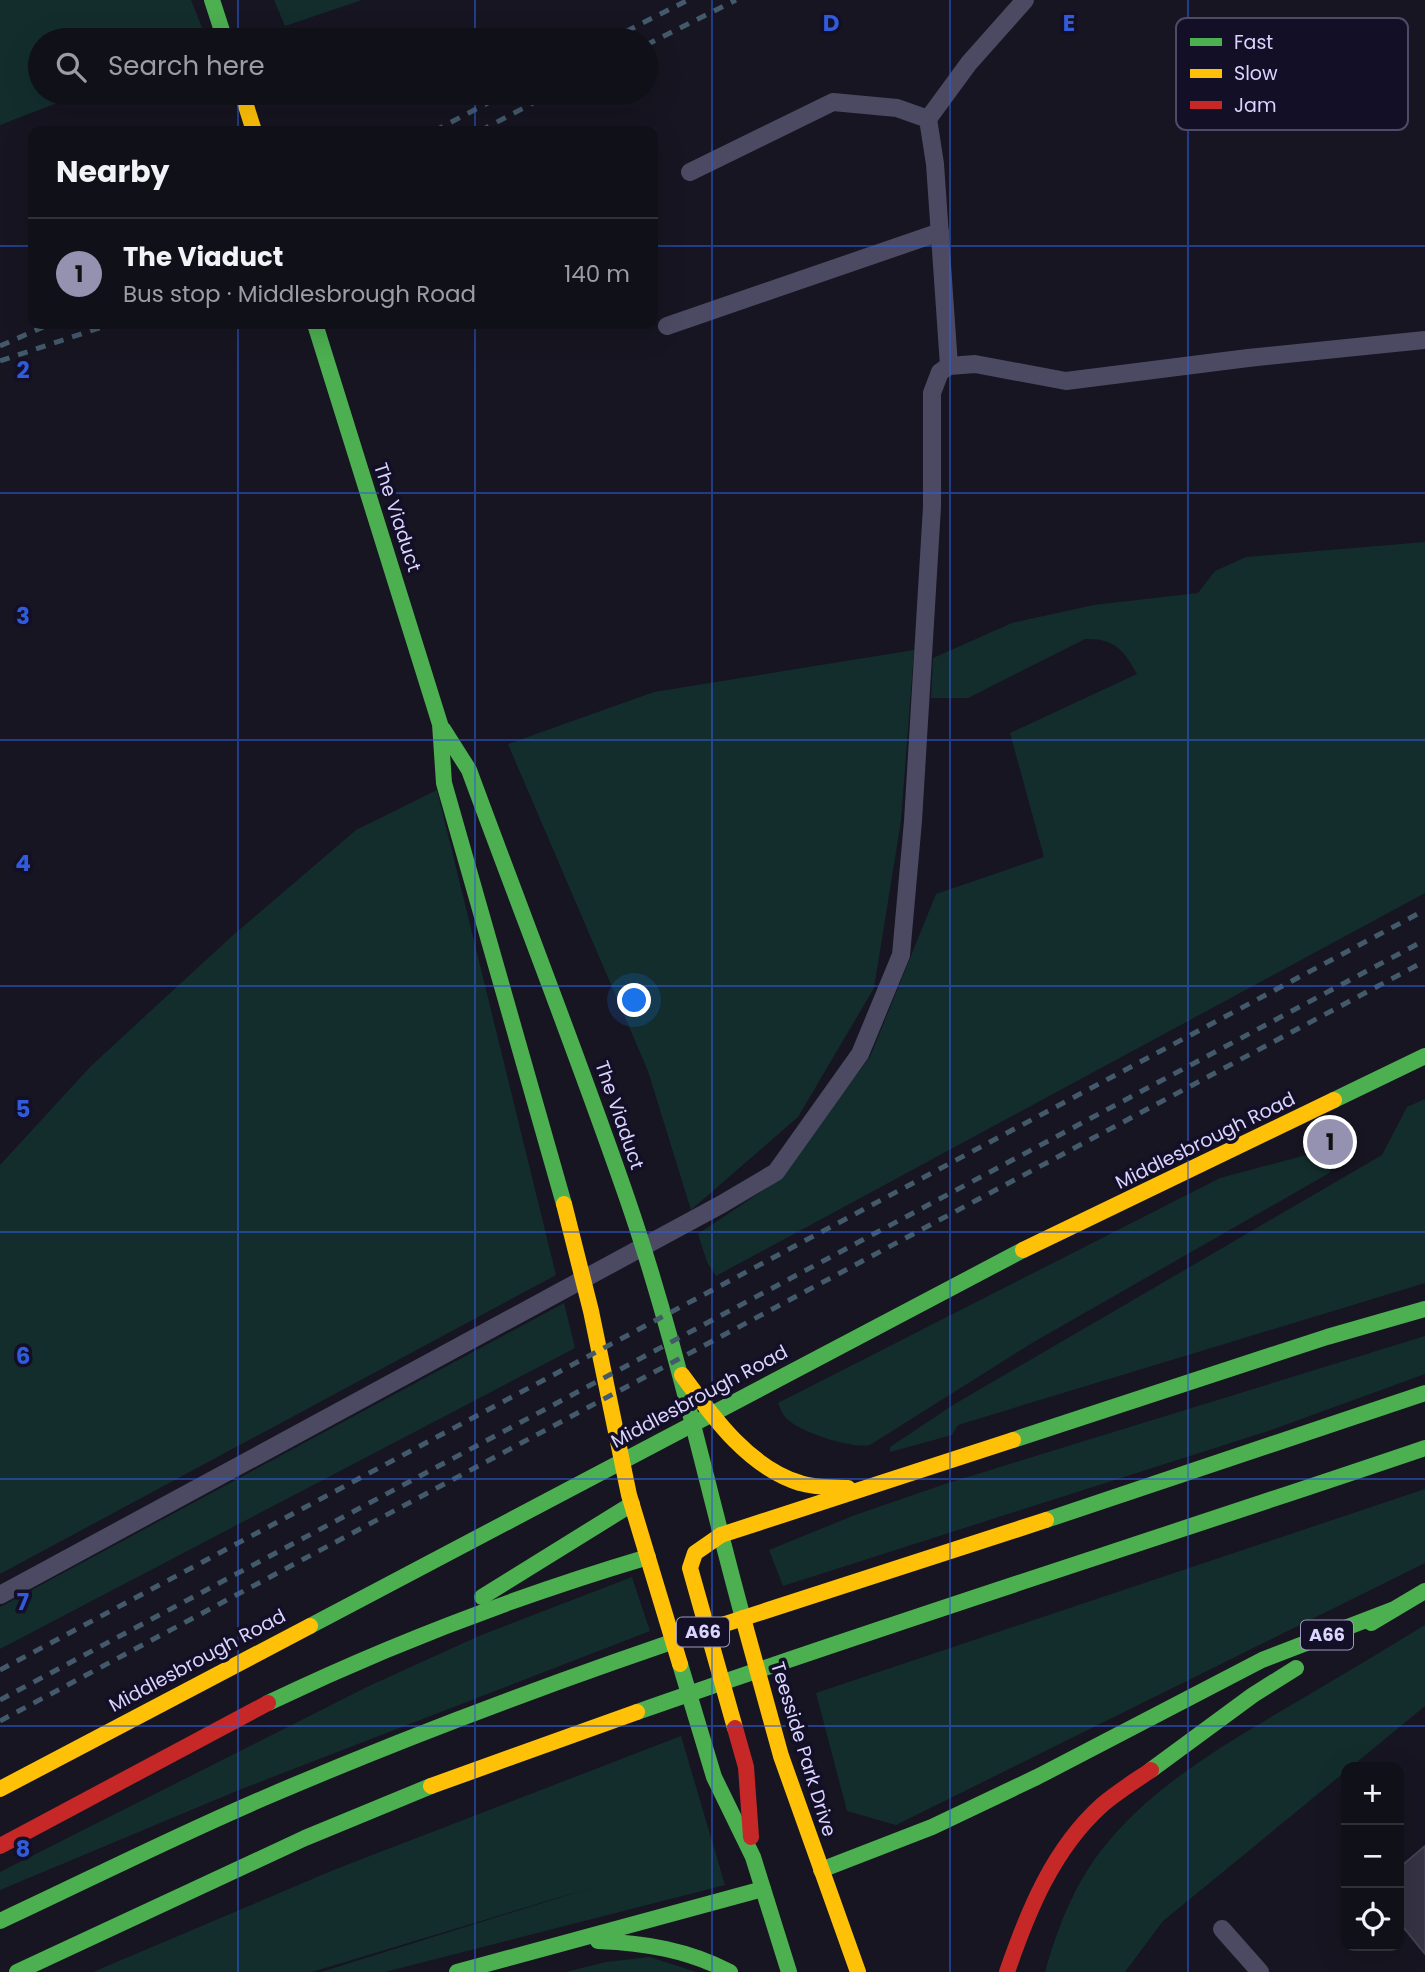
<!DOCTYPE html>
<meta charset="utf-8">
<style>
body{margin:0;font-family:Poppins,sans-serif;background:#1e1e26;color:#f1f3f6}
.controls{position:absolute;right:21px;bottom:21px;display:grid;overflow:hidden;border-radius:14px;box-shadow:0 7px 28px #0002}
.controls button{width:63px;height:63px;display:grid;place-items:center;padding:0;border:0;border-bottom:2px solid #303038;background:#101019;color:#f1f3f6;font:35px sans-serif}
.you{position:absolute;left:635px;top:1001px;width:24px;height:24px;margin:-18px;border:5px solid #fff;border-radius:50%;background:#1a73e8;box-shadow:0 0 0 10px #1a73e833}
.badge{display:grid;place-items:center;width:46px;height:46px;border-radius:50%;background:#9592b1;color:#111;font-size:23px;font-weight:700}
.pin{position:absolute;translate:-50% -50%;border:4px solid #fff;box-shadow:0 2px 7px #0006}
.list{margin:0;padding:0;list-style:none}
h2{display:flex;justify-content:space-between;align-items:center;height:91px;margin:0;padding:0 28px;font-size:30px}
h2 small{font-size:23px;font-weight:400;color:#9c9da2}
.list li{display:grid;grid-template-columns:46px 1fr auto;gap:21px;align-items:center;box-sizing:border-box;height:112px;padding:0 28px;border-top:2px solid #303038}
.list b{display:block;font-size:26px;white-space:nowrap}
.list p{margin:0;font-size:23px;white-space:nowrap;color:#9c9da2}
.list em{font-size:23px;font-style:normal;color:#9c9da2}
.icon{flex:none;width:38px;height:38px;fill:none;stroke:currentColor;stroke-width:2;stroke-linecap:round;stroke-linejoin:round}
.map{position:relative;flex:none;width:1425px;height:1972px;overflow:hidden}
.search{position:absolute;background:#101019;box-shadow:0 7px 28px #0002;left:28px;top:28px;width:630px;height:77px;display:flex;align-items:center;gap:18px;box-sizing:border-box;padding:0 24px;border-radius:38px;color:#9c9da2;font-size:26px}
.panel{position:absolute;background:#101019;box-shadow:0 7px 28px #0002;left:28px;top:126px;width:630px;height:203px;border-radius:14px}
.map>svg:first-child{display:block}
.green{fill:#132d2d}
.building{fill:#353343;stroke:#434055;stroke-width:2}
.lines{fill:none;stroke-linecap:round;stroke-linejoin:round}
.lane{stroke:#4b4a62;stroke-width:18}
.fast{stroke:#4caf50;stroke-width:16}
.slow{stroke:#ffc107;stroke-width:16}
.jam{stroke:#c62828;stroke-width:16}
.rail{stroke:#435a6b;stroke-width:5;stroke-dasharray:10 9;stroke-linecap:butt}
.grid{fill:none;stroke:#305cdc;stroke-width:2;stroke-opacity:0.55}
.labels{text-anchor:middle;stroke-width:7;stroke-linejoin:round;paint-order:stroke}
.shield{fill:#130f27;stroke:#9e9abe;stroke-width:2}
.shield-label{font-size:18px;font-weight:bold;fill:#dad5ff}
.street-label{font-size:19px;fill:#dad5ff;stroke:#130f27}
.key{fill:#130f27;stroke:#4f4a68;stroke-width:2}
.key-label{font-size:19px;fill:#dad5ff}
.grid-label{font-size:23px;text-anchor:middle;font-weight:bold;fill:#305cdc;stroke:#130f27;stroke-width:7;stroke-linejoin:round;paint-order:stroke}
</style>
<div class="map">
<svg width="1425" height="1972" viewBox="0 0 1425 1972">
<rect width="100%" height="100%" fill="#161521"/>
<!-- green -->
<g class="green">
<path d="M0,0H191L207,40H40V93H83L0,125Z"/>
<path d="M274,0H362L285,26Z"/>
<path d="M1425,542V893L716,1276L707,1262L698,1234L774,1183L870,1057L936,894L1044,857L1010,733L1137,674C1124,650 1114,638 1085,639L968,698H931L933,658L1012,623L1094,605L1198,593L1215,571L1246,557Z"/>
<path d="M914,650L901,821L874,988L798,1117L691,1210L648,1071L508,744L654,692Z"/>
<path d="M437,790L556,1275L0,1574V1165L91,1066L231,937L356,830Z"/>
<path d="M1425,1099V1283L958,1425L952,1435L890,1452V1447L953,1405L1382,1155L1407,1107Z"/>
<path d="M1321,1151L1331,1172L1032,1343L870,1445C852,1449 799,1432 786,1418C782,1414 780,1407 778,1403L1220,1178Z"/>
<path d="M564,1303L575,1348L0,1649V1607Z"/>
<path d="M1425,1336V1374L1274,1429L783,1586L769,1550L855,1515L945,1484Z"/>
<path d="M1425,1489V1563L896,1825L847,1811L816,1693Z"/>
<path d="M632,1577L650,1631L239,1790L0,1890V1872L369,1686L479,1636Z"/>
<path d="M1425,1625V1706L1351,1767H1346V1771L1163,1921L1125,1972H1045C1053,1943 1063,1915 1077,1888C1123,1802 1212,1752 1293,1704C1337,1678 1381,1652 1425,1625Z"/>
<path d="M681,1736L725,1885L385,1972H321L597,1886L312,1972H93L336,1869Z"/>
<path d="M650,1957L696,1972H566L606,1962Z"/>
</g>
<!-- building -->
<path class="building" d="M1425,1846V1954L1399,1922V1868Z"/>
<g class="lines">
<!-- lane -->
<g class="lane">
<path d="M928,119L969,63L1025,0"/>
<path d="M690,172L833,102L897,108L928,119L935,164L949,366"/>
<path d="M667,326L940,232"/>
<path d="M0,1595L722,1204L776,1172L860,1054L901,955L913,821L932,507V393L940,372L949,366L975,364L1066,381L1248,358L1425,340"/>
<path d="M1222,1929L1260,1972"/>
</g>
<!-- fast -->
<g class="fast">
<path d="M212,0L225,40"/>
<path d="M315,324L440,724L444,783L564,1204"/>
<path d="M443,729L469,770C522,914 578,1056 628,1201C675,1338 705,1479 743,1618"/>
<path d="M1334,1100L1425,1056"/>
<path d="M1013,1440L1327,1337L1425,1309"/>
<path d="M1046,1520L1425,1393"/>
<path d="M482,1597L632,1504"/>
<path d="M1371,1623L1425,1591"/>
<path d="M310,1626L1023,1250"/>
<path d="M680,1664L714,1777L753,1857L789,1972"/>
<path d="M268,1703C391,1644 517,1596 648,1557"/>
<path d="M637,1712C899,1620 1163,1537 1425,1448"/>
<path d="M1151,1770L1253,1695L1296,1668"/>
<path d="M821,1870L932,1827L1037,1777L1262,1660L1392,1610"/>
<path d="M0,1921C88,1880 175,1836 264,1798C415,1733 569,1676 725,1624"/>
<path d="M598,1941C645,1943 688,1950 730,1972"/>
<path d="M17,1972L305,1838L431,1786"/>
<path d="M457,1972L763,1889"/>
</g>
<!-- slow -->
<g class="slow">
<path d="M242,93L254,131"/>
<path d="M564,1204L591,1311L629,1495L680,1664"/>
<path d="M1023,1250L1334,1100"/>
<path d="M682,1375C712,1416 748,1467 800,1483C815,1488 832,1487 848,1488"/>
<path d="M721,1535L695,1553L690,1568L735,1728"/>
<path d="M721,1535L1013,1440"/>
<path d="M743,1618L781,1756L858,1972"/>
<path d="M725,1624L1046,1520"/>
<path d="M431,1786L637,1712"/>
<path d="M0,1789L310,1626"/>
</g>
<!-- jam -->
<g class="jam">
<path d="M735,1728L746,1767L751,1837"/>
<path d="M0,1846L268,1703"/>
<path d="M1007,1972C1028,1911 1053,1849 1102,1805C1117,1792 1135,1781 1151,1770"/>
</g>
<!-- rail -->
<g class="rail">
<path d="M609,40L688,0"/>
<path d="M646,45L736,0"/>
<path d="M434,131L507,93"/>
<path d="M480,131L552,93"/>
<path d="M0,346L50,324"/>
<path d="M0,361L111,324"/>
<path d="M0,1670L1425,910"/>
<path d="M0,1700L1425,940"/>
<path d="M0,1721L1425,961"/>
</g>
</g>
<!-- grid -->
<path class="grid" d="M238,0V40M475,0V40M712,0V1972M950,0V1972M1188,0V1972M238,93V131M475,93V131M0,246H33M653,246H1425M238,324V1972M475,324V1972M0,493H1425M0,740H1425M0,986H1425M0,1232H1425M0,1479H1425M0,1726H1425"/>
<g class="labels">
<!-- shield labels -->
<g class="shield">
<rect x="677" y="1617.5" width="52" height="29" rx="5"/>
<rect x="1301" y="1620.5" width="52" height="29" rx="5"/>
</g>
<g class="shield-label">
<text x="703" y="1638">A66</text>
<text x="1327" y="1641">A66</text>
</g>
<!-- street labels -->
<g class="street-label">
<text transform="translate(398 517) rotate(72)" y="7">The Viaduct</text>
<text transform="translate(620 1115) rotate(71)" y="7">The Viaduct</text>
<text transform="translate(1205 1140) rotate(-26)" y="7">Middlesbrough Road</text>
<text transform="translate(699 1396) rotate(-28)" y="7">Middlesbrough Road</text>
<text transform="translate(197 1660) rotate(-28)" y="7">Middlesbrough Road</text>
<text transform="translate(804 1749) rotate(73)" y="7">Teesside Park Drive</text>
</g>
</g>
<!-- legend -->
<rect x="1176" y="18" width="232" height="112" rx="10" class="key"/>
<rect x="1190" y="38" width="32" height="8" fill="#4caf50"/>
<rect x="1190" y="69" width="32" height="9" fill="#ffc107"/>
<rect x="1190" y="101" width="32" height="8" fill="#c62828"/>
<g class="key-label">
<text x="1234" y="49">Fast</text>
<text x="1234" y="80">Slow</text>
<text x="1234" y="112">Jam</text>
</g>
<g class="grid-label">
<text x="831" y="31">D</text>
<text x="1069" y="31">E</text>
<text x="23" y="378">2</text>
<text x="23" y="624">3</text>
<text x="23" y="871">4</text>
<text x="23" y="1117">5</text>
<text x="23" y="1364">6</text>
<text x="23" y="1610">7</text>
<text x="23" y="1857">8</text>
</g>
</svg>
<div class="controls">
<button>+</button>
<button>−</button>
<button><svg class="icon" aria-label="locate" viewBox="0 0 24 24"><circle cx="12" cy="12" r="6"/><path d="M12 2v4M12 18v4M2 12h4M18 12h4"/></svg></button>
</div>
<div class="you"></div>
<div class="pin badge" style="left:1330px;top:1142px">1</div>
<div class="search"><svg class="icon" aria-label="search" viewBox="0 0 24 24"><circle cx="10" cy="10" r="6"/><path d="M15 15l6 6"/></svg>Search here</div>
<section class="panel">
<h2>Nearby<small></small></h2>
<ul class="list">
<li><span class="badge">1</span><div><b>The Viaduct</b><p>Bus stop · Middlesbrough Road</p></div><em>140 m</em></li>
</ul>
</section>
</div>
